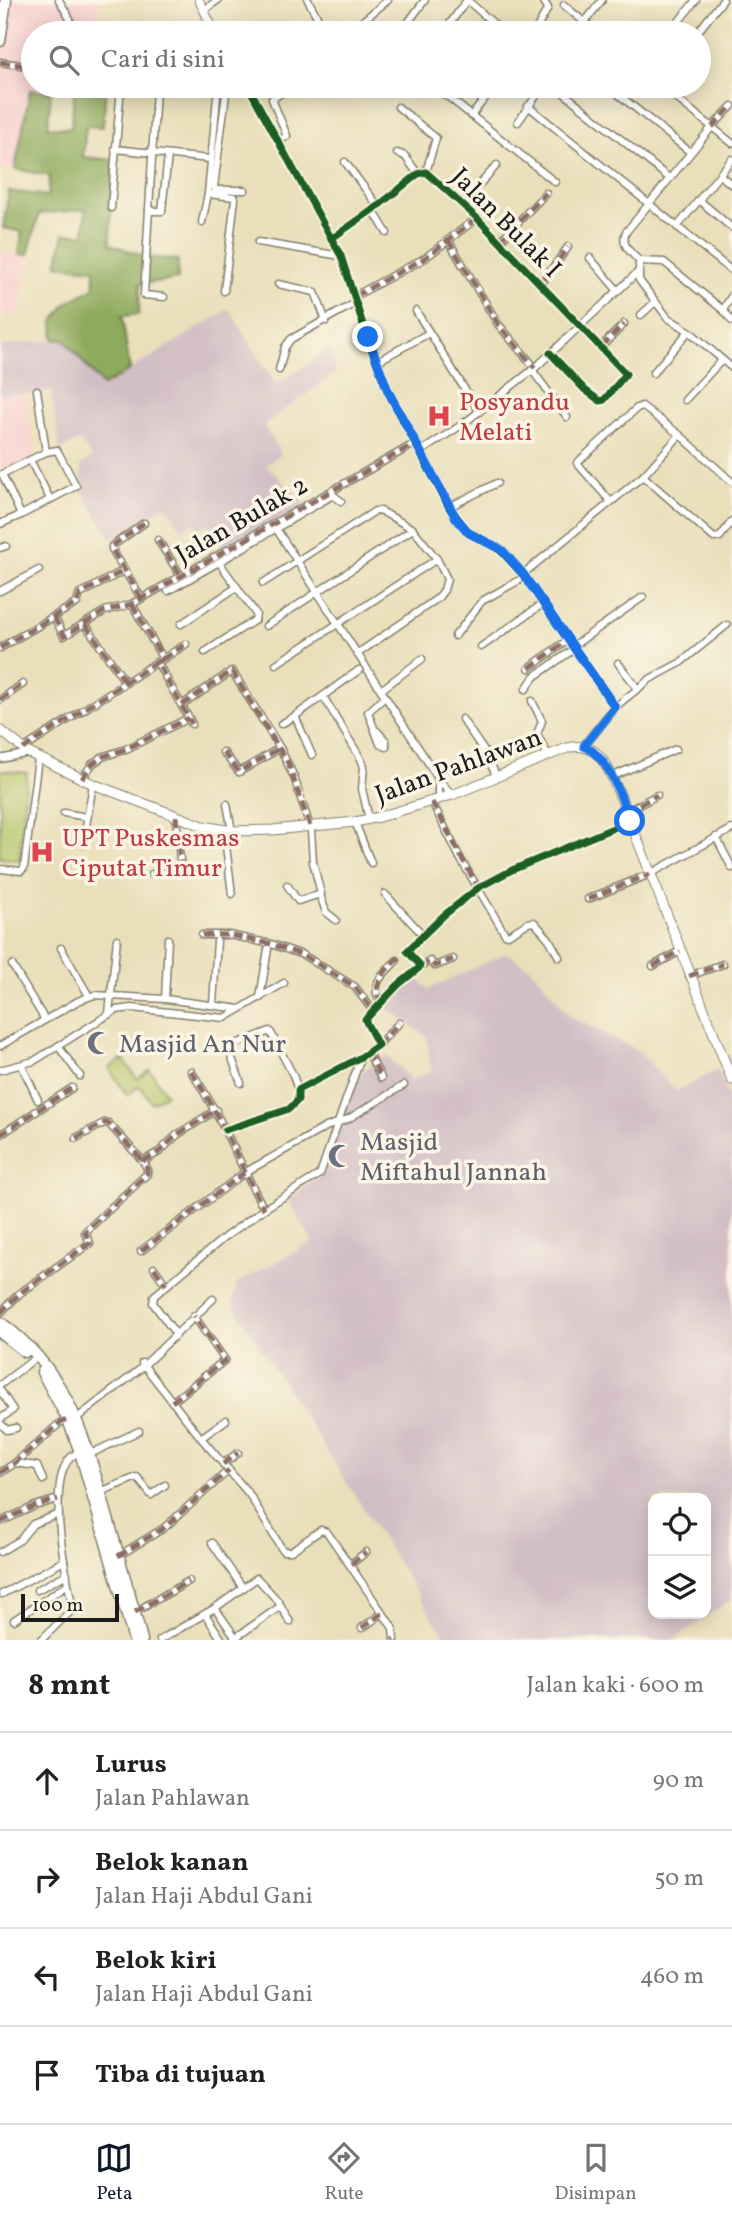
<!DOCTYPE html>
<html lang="id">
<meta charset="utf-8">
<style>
body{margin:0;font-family:Vollkorn,serif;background:#f2f2f2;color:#202124}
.controls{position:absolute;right:21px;bottom:21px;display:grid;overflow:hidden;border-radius:14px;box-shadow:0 4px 18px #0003}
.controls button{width:63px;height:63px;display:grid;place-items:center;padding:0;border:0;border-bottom:2px solid #e0e0e0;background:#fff;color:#202124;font:35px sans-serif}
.scale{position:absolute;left:21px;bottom:18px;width:98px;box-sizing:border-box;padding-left:7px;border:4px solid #1c1c1c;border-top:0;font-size:19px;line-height:24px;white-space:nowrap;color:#1c1c1c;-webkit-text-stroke:5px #fcf5e5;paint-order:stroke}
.stop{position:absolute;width:21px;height:21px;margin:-16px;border:5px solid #1a73e8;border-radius:50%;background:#fff}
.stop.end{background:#1a73e8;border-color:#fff;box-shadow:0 2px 7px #0008}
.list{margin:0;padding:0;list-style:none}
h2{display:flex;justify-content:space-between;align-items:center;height:91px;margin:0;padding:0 28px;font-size:30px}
h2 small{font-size:23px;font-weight:400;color:#757577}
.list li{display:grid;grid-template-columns:46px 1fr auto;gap:21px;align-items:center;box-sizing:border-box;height:98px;padding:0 28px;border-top:2px solid #e0e0e0}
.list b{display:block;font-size:26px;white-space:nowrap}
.list p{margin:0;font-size:23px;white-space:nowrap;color:#757577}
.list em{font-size:23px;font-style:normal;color:#757577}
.icon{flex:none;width:38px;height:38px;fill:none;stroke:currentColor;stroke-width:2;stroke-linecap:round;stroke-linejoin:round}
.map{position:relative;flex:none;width:732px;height:1640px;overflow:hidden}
.search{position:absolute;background:#fff;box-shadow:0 4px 18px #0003;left:21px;right:21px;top:21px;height:77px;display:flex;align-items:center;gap:18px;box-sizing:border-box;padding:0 24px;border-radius:38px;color:#757577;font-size:26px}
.sheet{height:483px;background:#fff}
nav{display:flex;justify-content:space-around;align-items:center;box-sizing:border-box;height:98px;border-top:2px solid #e0e0e0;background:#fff;font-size:19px;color:#757577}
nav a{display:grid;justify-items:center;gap:4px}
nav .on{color:#111827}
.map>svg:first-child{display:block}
.built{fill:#f7d0cf}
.industrial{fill:#d2bec5;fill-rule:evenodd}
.green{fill:#b3c467;stroke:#687042;stroke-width:2}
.forest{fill:#8eaa5c;stroke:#55633c;stroke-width:2}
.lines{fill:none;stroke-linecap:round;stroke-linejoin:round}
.minor-casing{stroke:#827e6b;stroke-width:9}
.tertiary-casing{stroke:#827e6b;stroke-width:10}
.secondary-casing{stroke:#827e6b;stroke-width:11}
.trunk-casing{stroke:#827e6b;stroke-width:13}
.minor{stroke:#fff;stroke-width:6}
.tertiary{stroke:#fff;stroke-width:8}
.secondary{stroke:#fff;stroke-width:9}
.trunk{stroke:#fff;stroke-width:10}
.quiet{stroke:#8d6e63;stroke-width:5;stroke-dasharray:10 5;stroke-linecap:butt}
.cycleway-casing{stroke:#fcf5e5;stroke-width:11}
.cycleway{stroke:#1b5e20;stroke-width:7}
.route{stroke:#1a73e8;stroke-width:9}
.labels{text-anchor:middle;stroke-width:7;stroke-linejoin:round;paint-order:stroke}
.street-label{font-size:26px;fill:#1c1c1c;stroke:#fcf5e5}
.health-label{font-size:26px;fill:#be3a42;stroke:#fcf5e5;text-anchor:start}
.worship-label{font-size:26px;fill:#5b616d;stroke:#fcf5e5;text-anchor:start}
</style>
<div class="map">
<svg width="732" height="1640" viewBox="0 0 732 1640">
<rect width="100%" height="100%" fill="#fcf5e5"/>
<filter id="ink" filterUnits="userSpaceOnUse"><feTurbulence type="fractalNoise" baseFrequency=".0143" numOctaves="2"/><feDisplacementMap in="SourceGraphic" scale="14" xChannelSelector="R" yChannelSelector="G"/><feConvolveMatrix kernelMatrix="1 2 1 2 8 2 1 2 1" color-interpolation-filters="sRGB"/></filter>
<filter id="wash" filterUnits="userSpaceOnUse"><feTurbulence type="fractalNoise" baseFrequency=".00686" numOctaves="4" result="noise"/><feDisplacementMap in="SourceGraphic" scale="28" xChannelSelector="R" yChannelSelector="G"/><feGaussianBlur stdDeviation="1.57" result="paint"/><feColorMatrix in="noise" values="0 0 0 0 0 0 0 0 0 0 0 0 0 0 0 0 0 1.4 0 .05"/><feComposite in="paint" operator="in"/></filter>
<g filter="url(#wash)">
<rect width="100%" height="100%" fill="#e9dfba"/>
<!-- built -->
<g class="built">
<path d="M0,0H101L97,31L55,26L54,33H33V86H51V92L30,90L15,169L0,167Z"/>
<path d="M0,252L28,255L20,315L0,313Z"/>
<path d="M0,394H27L35,463L0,481Z"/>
</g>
<!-- industrial -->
<g class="industrial">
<path d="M229,309L276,385L330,349L336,373L264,425L281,454L266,465L307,505L229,554L207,523L198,528L193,522L182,529L165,505L112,539L82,492L81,465L92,457L80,440L60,450L51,391L27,394H0V346L64,339L104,386Z"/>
<path d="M506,953L532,969L571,1017L638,1051L677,1091L718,1069L732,1108V1599L673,1640H447L233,1304L237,1283L313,1242L288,1200L319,1177L325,1168L343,1121L346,1100L363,1071L386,1055L412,1080L431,1071L427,1037L380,1002L413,976L429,989ZM653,1498H706V1614H653Z"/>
</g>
<!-- green -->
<g class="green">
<path d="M0,770L27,773L19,860L0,858Z"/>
<path d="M123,1059L137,1079L150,1070L166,1094L152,1103L140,1086L127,1095L109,1068Z"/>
</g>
<!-- forest -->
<path class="forest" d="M75,86H106L103,127L86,126L83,157L113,160L110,244L147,257L178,260V279L140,284L139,314L122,316L130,370L103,386L64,339L54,340L53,322L67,303L94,288L95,269L57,265L64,234H84L86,209L39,214L28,255L19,254L22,232L3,228L9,191L48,196L50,176L15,169L30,90L51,92L48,127L71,128Z"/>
</g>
<g filter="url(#ink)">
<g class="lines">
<!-- minor casing -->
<g class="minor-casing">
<g id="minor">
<path d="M59,0L70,19"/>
<path d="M308,0L321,24L319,33"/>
<path d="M467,0L501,30L512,33"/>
<path d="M564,5L597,33"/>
<path d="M204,10L218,0"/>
<path d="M136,29L175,33"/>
<path d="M671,31L696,0"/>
<path d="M348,33L388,0"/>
<path d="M400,33L425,0"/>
<path d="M443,33L467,0"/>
<path d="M534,33L548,8L543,0"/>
<path d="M576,33L602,0"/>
<path d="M697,33L723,0"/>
<path d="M0,62L33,67"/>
<path d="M227,86L214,187L215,190H245"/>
<path d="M425,86L447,96L555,182"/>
<path d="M555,86L669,178"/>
<path d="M608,86L690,152"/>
<path d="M661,86L732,143"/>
<path d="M156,89L144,295L164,297"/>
<path d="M447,96L455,86"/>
<path d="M528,106L732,271"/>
<path d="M398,107L436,138L426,172"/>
<path d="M471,116L495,86"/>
<path d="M518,122L543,86"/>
<path d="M278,142L287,136L272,99L293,86"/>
<path d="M115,149L210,159"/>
<path d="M397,153L405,156L418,174"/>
<path d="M345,162L378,206"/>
<path d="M720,175L732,185"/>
<path d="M208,194L234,197L235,199L224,291"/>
<path d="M699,200L732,228"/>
<path d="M461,205L497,165"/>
<path d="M111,208L121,86"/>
<path d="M373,210L387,233"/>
<path d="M149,211H162L168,155"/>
<path d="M202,222L208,194L218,86"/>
<path d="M677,227L732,159"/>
<path d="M331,239L378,206L418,174L426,172L477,218L626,374L604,400L600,401L585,390L550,353"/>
<path d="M448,240L498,324L535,368"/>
<path d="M258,242L341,256"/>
<path d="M499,242L546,193"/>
<path d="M590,258L618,291"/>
<path d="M639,261L664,262L723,310L732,321"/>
<path d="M278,284L315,292L326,321"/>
<path d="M541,284L568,247"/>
<path d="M355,296L425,258L477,218"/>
<path d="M723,310L732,295"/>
<path d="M416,311L479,412"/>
<path d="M641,315L655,302"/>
<path d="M689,331L668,318L639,280V261C631,252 620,245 626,232L712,127L732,106"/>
<path d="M601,347L624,324"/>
<path d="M376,362L429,333"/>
<path d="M279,370L285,347L291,339L357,302"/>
<path d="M532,370L567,417"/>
<path d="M653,373L689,331L732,368"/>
<path d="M37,390L46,452"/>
<path d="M685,400L721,361"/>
<path d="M680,435L643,476L611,502L577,463L637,408L642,406L680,435L732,482"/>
<path d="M57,450L76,486L21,515L2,474L46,452Z"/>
<path d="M420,452L463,424L535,368L638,272"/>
<path d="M30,460L50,499"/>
<path d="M643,476L714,538L720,537L732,521"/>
<path d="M449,507L497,483"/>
<path d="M0,524L21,515"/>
<path d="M277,530L438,778L452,795"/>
<path d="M158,540L181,576"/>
<path d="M0,548L6,546"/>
<path d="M219,562L333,495L341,501"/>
<path d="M523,574L611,502"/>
<path d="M263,583L375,511H381L413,529L437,559L447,579L444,590L438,598L357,654"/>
<path d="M0,591L39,570"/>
<path d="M168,591L219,562L256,614L255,620L205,652"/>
<path d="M141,598L112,549V546L144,523"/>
<path d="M132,604L163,659L157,662"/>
<path d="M54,617L64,636L105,611L132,604L416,443"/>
<path d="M85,624L126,683"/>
<path d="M181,624L237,587"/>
<path d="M266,626L413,529"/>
<path d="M455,636L482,601L525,577"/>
<path d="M573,646L643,597"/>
<path d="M481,647L544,603"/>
<path d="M0,648L77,603L80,594L123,571"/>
<path d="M163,659L186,644"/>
<path d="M618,663L638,689"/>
<path d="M276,664L437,559"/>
<path d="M529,668L568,640"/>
<path d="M359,670L323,696L361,759L364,767L362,789L369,819"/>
<path d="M526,689L534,677L574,649"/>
<path d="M381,690L422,659"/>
<path d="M0,700L23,684"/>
<path d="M532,701L542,721L537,734L548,755"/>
<path d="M182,705L232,671L280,748L294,777L311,830L313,862L321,894L298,901L287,885"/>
<path d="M615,707L650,679L680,663L727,625"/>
<path d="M462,719L484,751L497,777"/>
<path d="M281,724L295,716"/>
<path d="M377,731L386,741V747L380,744L368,712L385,697"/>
<path d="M23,749L157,662L192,724"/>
<path d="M223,752L239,772L280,748"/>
<path d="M312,755L295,716L323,696"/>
<path d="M0,759L29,753"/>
<path d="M611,777L676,749"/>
<path d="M82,779L92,764L102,757L126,749L189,718"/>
<path d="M438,800V778"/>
<path d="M432,802L460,858L505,934L508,935L528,923L534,922L549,939L559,957"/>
<path d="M227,804L232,831"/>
<path d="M626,812L657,795"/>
<path d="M64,813L87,817"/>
<path d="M355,822L371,863"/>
<path d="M224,830L232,894"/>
<path d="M716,837L732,868"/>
<path d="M83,844L93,784"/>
<path d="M0,869L21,871L24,868L38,758"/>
<path d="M152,874L181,871L176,816"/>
<path d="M385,894L423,935"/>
<path d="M320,895L326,912L336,920"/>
<path d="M588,899L650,874L732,829"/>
<path d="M202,935H229L271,944L303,955L355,987L373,1011"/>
<path d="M61,948L89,996"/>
<path d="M12,965L45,1020"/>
<path d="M653,966L680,951"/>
<path d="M420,967L430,961L435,966L453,959"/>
<path d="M689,976L723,964"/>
<path d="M260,998L268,949"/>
<path d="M165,999L168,939"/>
<path d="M213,1004L217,941"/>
<path d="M381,1004C369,983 383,975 397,960"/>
<path d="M109,1013L117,939"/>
<path d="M378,1045L399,1023"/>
<path d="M0,1046L78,1001L94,995L165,999L240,1009"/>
<path d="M58,1046L80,1076"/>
<path d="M368,1052L381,1078"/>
<path d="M22,1066L38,1100"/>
<path d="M0,1070L34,1061L116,1010L132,1008L225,1018L284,983"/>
<path d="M191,1071C220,1114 239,1163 264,1209"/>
<path d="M241,1083L228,1047L270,1031L293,1075L298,1090"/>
<path d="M225,1130L289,1109L298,1100V1090L361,1057L378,1045L365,1020L398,985L419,968L420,965L407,951L443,916L478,888L512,870L630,821"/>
<path d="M0,1135L72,1088"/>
<path d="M76,1138L104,1123H108L143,1161"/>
<path d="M141,1251L244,1173L326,1127L348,1119L404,1085"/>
<path d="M154,1268L166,1285"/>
<path d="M0,1313L19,1294L90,1243L85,1232L147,1174V1168L143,1161L159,1152L177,1135L216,1110"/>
<path d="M175,1333L153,1303L154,1296L225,1237L264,1209L320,1174L361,1057"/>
<path d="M142,1363L201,1438L249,1494L283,1551H291L321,1530L327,1532L393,1628L394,1640"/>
<path d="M0,1385L33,1360"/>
<path d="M0,1390L13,1410L0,1419"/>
<path d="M172,1402L225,1360L194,1316"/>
<path d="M0,1423L7,1430L16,1428"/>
<path d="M201,1438L226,1420"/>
<path d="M90,1454L139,1431"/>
<path d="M15,1463L37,1466L43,1480"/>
<path d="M223,1464L238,1453"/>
<path d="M0,1473L15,1463L61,1422L77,1418L139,1370L213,1299"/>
<path d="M100,1492L137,1477L151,1495L165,1485"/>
<path d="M0,1522L35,1506L58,1499"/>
<path d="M212,1543L243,1588"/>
<path d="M0,1552L20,1540L33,1524L59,1514"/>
<path d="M118,1556L164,1528L229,1470"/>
<path d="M351,1564L366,1552"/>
<path d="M37,1590L67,1574"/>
<path d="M2,1594L64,1561"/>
<path d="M215,1608L236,1638"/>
<path d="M135,1612L189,1581"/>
<path d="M205,1614L222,1640"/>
<path d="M14,1620L68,1584"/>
<path d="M362,1628L383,1613"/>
<path d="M41,1640L73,1609C67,1578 40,1463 80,1452"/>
<path d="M160,1640L215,1608L257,1578L278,1601L290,1622"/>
<path d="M232,1640L281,1606"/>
</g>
</g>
<!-- tertiary casing -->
<g class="tertiary-casing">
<g id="tertiary">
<path d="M199,0L215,33"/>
<path d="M248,86L341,256L367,337L388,391L449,507L469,533L498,548L523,574L615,707L584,746"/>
</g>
</g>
<!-- secondary casing -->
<g class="secondary-casing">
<path id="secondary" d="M0,730L29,753L93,784L203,826L232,831L273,830L355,822L379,817L452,795L567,748C600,739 608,769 619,793L732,1080"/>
</g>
<!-- trunk casing -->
<g class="trunk-casing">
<g id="trunk">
<path d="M0,41L6,0"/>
<path d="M0,1322C69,1371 85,1439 107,1515C119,1557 131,1598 142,1640"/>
<path d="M0,1332L25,1352"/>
<path d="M42,1372L68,1420L80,1452L134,1640"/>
</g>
</g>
<!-- minor -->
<use href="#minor" class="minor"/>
<!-- tertiary -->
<use href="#tertiary" class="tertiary"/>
<!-- secondary -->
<use href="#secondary" class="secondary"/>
<!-- trunk -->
<use href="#trunk" class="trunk"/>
<!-- quiet -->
<g class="quiet">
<path d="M0,62L33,67"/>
<path d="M712,127L732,106"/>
<path d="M448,240L498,324L535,368"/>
<path d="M499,242L546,193"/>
<path d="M541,284L568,247"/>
<path d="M355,296L425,258L477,218"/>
<path d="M601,347L624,324"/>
<path d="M158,540L181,576"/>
<path d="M141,598L112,549V546L144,523"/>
<path d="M132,604L163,659L157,662"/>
<path d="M54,617L64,636L105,611L132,604L416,443"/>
<path d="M85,624L126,683"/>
<path d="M0,648L77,603L80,594L123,571"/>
<path d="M163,659L186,644"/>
<path d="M529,668L568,640"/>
<path d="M0,700L23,684"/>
<path d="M182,705L232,671L288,763L310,826"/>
<path d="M23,749L157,662L192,724"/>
<path d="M223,752L239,772L280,748"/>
<path d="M82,779L92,764L102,757L126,749L189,718"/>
<path d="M432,802L478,888"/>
<path d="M626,812L657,795"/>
<path d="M152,874L181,871L176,816"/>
<path d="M588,899L650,874"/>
<path d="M202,935H229L271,944L303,955L355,987L373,1011"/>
<path d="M653,966L680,951"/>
<path d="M420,967L430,961L435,966L453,959"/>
<path d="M689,976L723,964"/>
<path d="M381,1004C368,981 391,965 407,951"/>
<path d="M378,1045L399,1023"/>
<path d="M368,1052L381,1078"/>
<path d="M191,1071C220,1114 239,1163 264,1209"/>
<path d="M0,1135L72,1088"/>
<path d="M76,1138L104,1123H108L143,1161"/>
<path d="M141,1251L244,1173"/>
<path d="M154,1268L166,1285"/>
<path d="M0,1313L19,1294L90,1243L85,1232L147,1174V1168L143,1161L159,1152L177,1135L216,1110"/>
<path d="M172,1402L225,1360L194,1316"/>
<path d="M223,1464L238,1453"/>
<path d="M0,1473L15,1463L61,1422L68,1420"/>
<path d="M0,1522L35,1506L58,1499"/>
<path d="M118,1556L164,1528L229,1470"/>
<path d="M351,1564L366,1552"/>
<path d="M135,1612L189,1581"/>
<path d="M362,1628L383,1613"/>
<path d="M392,1640L394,1639"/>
</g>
<!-- cycleway casing -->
<g class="cycleway-casing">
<g id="cycleway">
<path d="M248,86L341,256L367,337L388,391L449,507L469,533L498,548L523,574L615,707"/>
<path d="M331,239L378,206L418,174L426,172L477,218L626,374L604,400L600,401L585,390L550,353"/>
<path d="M225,1130L289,1109L298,1100V1090L361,1057L378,1045L365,1020L398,985L419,968L420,965L407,951L443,916L478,888L512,870L630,821"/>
</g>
</g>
<!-- cycleway -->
<use href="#cycleway" class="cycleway"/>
</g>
</g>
<g class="lines" filter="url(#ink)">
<!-- route -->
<path class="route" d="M368,337L388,391L456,518L469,533L502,550L523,574L615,707L584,746C611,759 620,796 630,821"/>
</g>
<!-- icons -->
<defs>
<g id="hospital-bare" transform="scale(1.89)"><path d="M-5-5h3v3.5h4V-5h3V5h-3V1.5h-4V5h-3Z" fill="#e0444e" stroke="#fcf5e5" stroke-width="2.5" paint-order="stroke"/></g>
<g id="mosque-bare" transform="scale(1.89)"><path d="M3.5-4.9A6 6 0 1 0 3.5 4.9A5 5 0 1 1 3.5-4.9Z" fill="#6b7280" stroke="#fcf5e5" stroke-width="2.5" paint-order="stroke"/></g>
</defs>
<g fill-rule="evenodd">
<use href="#hospital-bare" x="439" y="416"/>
<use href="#hospital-bare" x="42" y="852"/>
<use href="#mosque-bare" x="99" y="1043"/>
<use href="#mosque-bare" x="340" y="1156"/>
</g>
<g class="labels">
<!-- street labels -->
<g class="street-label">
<text transform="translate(507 222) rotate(45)" y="9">Jalan Bulak I</text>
<text transform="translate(241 519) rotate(-30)" y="9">Jalan Bulak 2</text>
<text transform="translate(458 765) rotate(-20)" y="9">Jalan Pahlawan</text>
</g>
<!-- health labels -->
<g class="health-label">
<text x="459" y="410">Posyandu<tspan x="459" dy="30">Melati</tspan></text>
<text x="62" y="846">UPT Puskesmas<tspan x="62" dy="30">Ciputat Timur</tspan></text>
</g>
<!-- worship labels -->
<g class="worship-label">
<text x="119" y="1052">Masjid An Nur</text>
<text x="360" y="1150">Masjid<tspan x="360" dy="30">Miftahul Jannah</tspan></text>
</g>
</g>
</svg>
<div class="controls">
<button><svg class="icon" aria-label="locate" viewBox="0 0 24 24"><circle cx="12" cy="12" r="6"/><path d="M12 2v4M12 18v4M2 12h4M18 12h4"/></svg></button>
<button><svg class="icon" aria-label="layers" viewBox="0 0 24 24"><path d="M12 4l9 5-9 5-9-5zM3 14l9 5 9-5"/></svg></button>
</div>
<div class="scale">100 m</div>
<div class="stop" style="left:630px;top:821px"></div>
<div class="stop end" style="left:368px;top:337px"></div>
<div class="search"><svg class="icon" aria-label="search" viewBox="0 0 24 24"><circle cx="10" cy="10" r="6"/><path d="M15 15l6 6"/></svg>Cari di sini</div>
</div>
<section class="sheet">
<h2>8 mnt<small>Jalan kaki · 600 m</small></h2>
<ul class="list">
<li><svg class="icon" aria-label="ahead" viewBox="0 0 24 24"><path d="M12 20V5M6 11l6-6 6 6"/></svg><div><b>Lurus</b><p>Jalan Pahlawan</p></div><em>90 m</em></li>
<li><svg class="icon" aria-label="right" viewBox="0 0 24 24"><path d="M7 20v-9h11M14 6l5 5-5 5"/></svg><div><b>Belok kanan</b><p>Jalan Haji Abdul Gani</p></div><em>50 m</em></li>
<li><svg class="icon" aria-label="left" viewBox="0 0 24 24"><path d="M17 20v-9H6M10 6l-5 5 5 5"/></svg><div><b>Belok kiri</b><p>Jalan Haji Abdul Gani</p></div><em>460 m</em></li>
<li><svg class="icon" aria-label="arrive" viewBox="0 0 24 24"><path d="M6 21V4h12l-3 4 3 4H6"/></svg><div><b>Tiba di tujuan</b></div></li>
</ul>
</section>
<nav>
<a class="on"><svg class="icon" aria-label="map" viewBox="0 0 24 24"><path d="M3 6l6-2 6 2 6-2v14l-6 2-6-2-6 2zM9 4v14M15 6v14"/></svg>Peta</a>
<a><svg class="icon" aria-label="directions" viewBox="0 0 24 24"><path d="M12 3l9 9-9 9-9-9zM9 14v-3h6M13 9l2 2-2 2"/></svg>Rute</a>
<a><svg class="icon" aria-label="saved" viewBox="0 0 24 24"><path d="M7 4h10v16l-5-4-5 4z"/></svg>Disimpan</a>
</nav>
